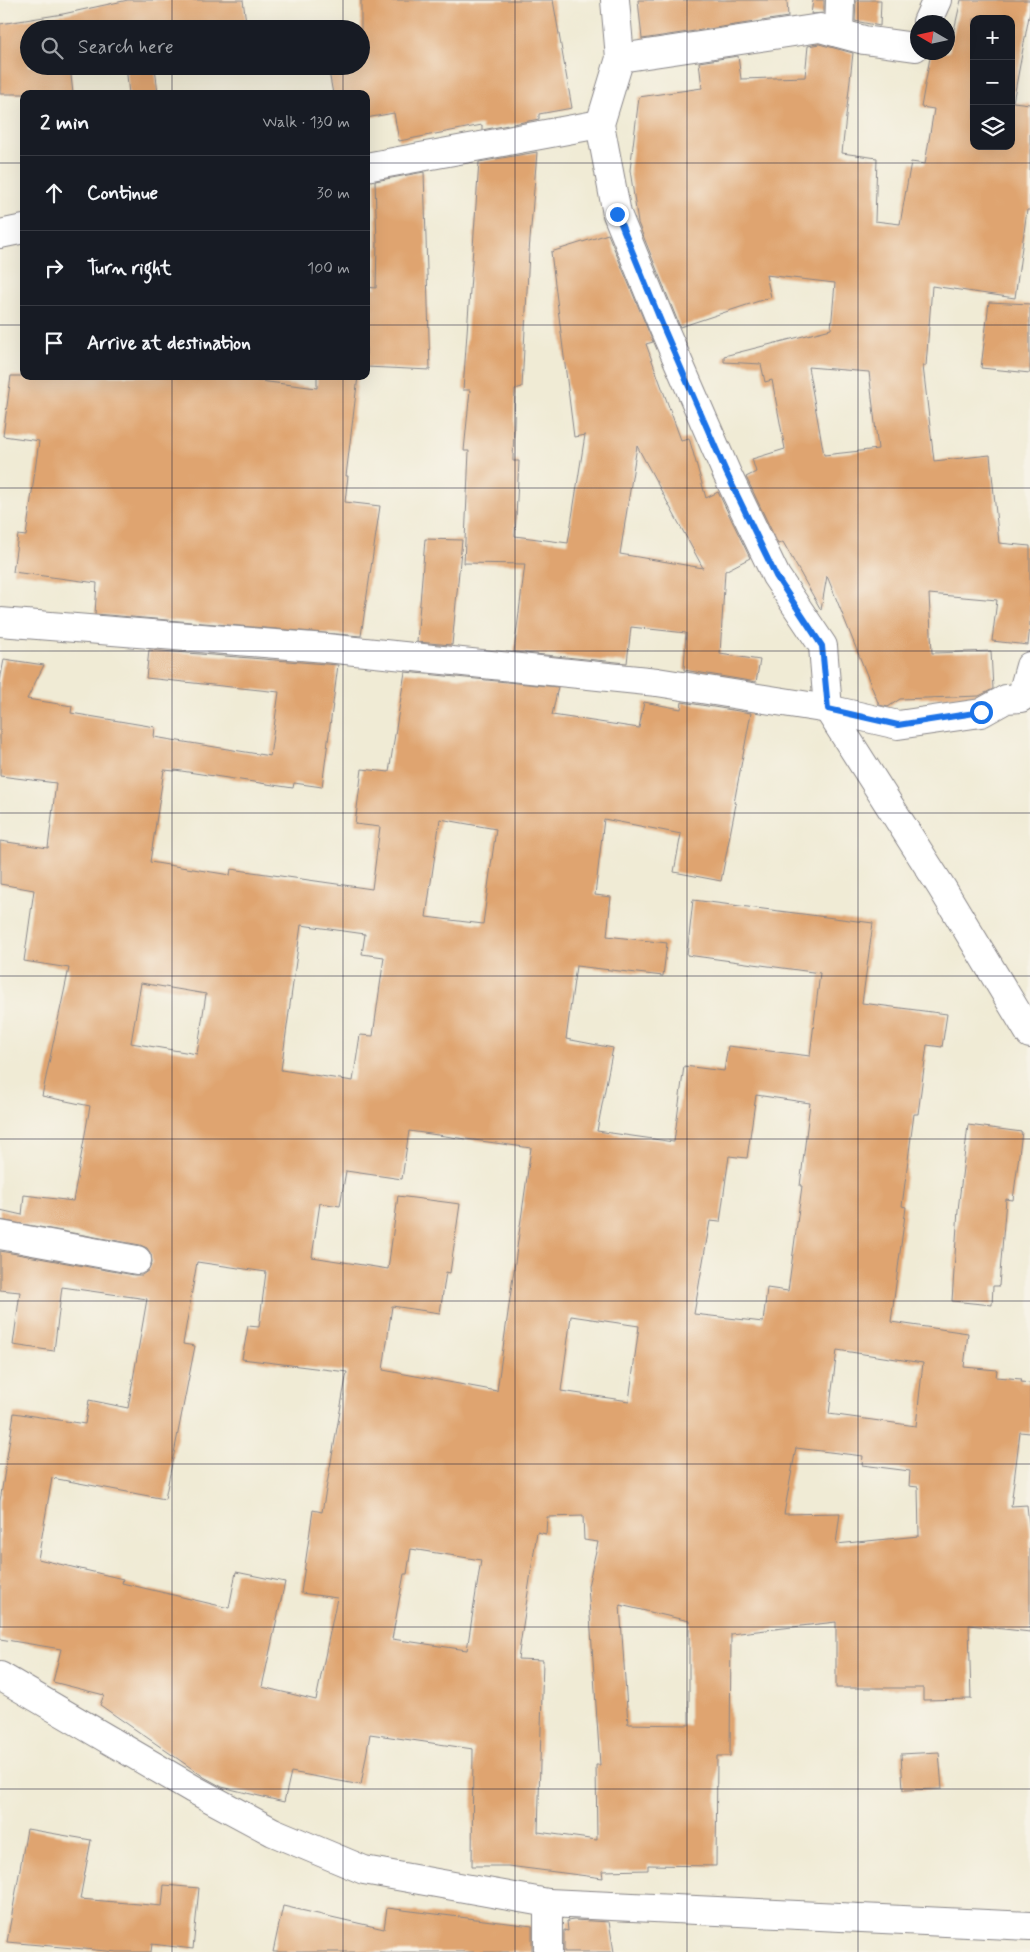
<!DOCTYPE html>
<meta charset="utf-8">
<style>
body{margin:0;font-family:Mynerve,sans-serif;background:#242831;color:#f1f3f6}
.controls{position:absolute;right:15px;top:15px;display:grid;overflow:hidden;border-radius:10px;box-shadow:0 5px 20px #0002}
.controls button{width:45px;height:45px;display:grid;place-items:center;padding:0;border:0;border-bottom:1px solid #363941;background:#171b24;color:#f1f3f6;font:25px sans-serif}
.compass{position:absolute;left:910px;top:15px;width:45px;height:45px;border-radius:50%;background:#171b24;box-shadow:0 5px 20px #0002;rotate:279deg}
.stop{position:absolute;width:15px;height:15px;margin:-11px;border:4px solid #1a73e8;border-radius:50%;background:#fff}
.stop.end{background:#1a73e8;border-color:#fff;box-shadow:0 1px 5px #0008}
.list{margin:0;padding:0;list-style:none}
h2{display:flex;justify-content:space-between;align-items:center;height:65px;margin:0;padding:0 20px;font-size:21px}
h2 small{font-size:16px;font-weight:400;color:#9ea1a6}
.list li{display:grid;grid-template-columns:32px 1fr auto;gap:15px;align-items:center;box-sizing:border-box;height:75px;padding:0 20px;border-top:1px solid #363941}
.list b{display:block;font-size:19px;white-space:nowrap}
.list em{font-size:16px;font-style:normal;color:#9ea1a6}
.icon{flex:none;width:28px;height:28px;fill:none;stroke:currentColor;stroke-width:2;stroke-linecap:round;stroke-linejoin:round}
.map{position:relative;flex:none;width:1030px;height:1952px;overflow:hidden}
.search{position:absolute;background:#171b24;box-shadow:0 5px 20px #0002;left:20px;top:20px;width:350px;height:55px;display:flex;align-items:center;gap:12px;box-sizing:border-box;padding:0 18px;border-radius:28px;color:#9ea1a6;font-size:19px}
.panel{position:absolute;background:#171b24;box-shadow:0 5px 20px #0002;left:20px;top:90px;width:350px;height:290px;border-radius:10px}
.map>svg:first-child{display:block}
.building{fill:#dfa46f;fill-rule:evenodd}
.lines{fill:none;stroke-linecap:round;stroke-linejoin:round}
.minor-casing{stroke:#898688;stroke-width:30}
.tertiary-casing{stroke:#898688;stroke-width:30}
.minor{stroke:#fff;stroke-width:28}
.tertiary{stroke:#fff;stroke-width:28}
.route{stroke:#1a73e8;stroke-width:6}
.grid{fill:none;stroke:#22223b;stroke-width:1;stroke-opacity:0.55}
</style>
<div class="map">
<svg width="1030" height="1952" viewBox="0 0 1030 1952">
<rect width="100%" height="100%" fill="#f7f3e8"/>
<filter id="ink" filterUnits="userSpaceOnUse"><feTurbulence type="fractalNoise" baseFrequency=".02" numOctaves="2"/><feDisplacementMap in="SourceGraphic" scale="10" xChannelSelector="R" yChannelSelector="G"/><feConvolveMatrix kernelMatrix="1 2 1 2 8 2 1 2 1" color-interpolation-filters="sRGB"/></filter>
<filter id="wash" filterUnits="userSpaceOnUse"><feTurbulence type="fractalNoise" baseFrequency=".0096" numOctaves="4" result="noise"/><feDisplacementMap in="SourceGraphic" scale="20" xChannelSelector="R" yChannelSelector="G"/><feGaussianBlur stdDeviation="1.12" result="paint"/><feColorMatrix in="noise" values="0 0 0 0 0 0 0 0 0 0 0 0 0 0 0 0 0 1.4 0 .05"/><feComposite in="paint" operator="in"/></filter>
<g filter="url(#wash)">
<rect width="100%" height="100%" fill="#f0ebd5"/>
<g id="blocks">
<!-- building -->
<g class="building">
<path d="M128,0H243L247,29H29V66H70L73,94H0V24L63,14Z"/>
<path d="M361,0H553L572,108L539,114V119L482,130V125L399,141L394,113L366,118V94H333L328,66H361Z"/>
<path d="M638,0H787L788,17L642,39Z"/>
<path d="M813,0H824V13L811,14Z"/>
<path d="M856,0H881L880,26L855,21Z"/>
<path d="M961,0H1030V11L1013,102L1030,104V210H1027L1015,298L932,286L926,366H923L934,461L990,455L999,543L1030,546V626L1028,645L992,641L997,600L929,594L932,653L991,651L993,689L979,696L900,699L888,707L879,705L827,576L821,610L783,542L778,544L746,477L756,472L752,459L785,449L772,380L765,382L761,364L724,362V356L831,329L835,283L766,275L771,297L680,327L638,223L630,170L639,97L702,88L699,62L738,56L741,79L805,77L808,46L819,44L853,53L842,153L877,158L875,221L900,224L911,162L925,164L934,109L921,107L931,52H949ZM974,19H1011V146H974ZM808,367L869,372L878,449L824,455Z"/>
<path d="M126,66H155L158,94H129Z"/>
<path d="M537,152L529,252L522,387L515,389L513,461H519L515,536L568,543L585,435L574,437L551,252L608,234L653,342L646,344L681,440L689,438L706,498L718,492L750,558L725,571L720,654L760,660L756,682L684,670L686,633L631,627L627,663L514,652L525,564L464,563L469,451H464L470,390H463L479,162ZM637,446L703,568L620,554Z"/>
<path d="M424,172L430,370L366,367V287L376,288L377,243L375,181Z"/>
<path d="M989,302L1030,304V373L981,368Z"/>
<path d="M11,376H219L317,388V376H358L346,476H348L345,502L380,506L361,636L95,614L97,583L13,572L18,535L26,536L39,441L3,436Z"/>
<path d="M425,539L462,540L452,645L417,642Z"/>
<path d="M149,650L338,665L322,787L294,783L293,788L175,770V771L164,770L150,862L230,875L231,869L372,889L380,827L355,824L362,769L389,772L405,672L558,687L552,715L639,728L644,702L681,709L682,702L751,713L734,803L736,804L721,881L674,872L681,834L604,819L595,895L611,897L607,936L667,943L663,976L576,966L566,1039L613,1048L597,1131L674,1142L684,1066L724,1071L728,1046L810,1056L820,973L687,955L693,900L873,923L862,1003L947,1014L942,1047L927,1045L918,1114H914L902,1206L906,1207L891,1322L968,1333L964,1367L997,1370L996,1377L1022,1379L1021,1382L1030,1383V1433L1020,1432L1011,1506L1027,1505L1030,1533V1632L969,1625L971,1699L923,1700V1688H836V1622L731,1634L730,1756H717L716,1866L648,1865V1870L602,1871L603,1878L508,1866H472L473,1749L370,1734L361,1785L291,1772L284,1802L222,1787L204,1777L100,1705L104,1695L53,1682L61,1649L0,1639V1501L14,1413L85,1424L89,1400L128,1408L147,1299L62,1287L54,1351L13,1345L20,1292L0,1290V1251L134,1275H142L149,1270L152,1262L151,1254L147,1248L140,1245L0,1220V1210L22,1215L24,1195L73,1201L90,1106L42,1096L69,968L24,961L34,890L0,884V841L48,848L56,783L0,776V682L4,659L44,665L27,699L72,706L71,713L155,727L154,737L270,756L279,692L146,678ZM440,819L496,829L483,924L426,917ZM301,925L365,934L362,954L384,957L373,1036L360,1035L353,1081L281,1070ZM141,983L206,994L197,1054L131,1043ZM756,1095L810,1103L800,1186H802L788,1291L767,1288L763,1322L694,1314L710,1221L720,1222L729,1156L747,1158ZM409,1131L531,1148L497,1391L383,1370L392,1306L440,1313L446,1272L450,1273L460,1204L398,1196L388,1269L312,1257L320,1203L340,1206L346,1171L402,1179ZM197,1262L266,1272L259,1327L248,1326L242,1359L347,1372L322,1512L313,1510L301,1593L337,1598L316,1700L262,1687L285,1582L236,1572L229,1608L122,1583L123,1579L38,1559L52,1478L165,1499L195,1346L183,1344ZM571,1316L639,1326L629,1401L561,1391ZM837,1350L923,1363L916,1426L829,1414ZM796,1448L863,1456L862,1465L910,1471L909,1486L918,1487L919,1536L836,1544L840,1513L784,1514ZM583,1516L584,1540L598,1542L588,1586L600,1765H596L597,1840L538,1832L543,1660L518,1659L537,1532L546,1534L547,1517ZM411,1549L481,1560L467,1650L392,1639L404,1574H407ZM620,1605L689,1621V1725L628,1724Z"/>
<path d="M968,1125L1022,1132L1013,1200L1006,1199L999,1286H993L992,1305L952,1301L958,1210Z"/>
<path d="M939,1752L942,1789L903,1790L901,1754Z"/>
<path d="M27,1829L91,1840L80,1899L162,1906L164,1885L199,1888L193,1949L152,1944L151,1952H117L7,1942Z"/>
<path d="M283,1906L384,1929L387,1908L532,1926V1952H273Z"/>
<path d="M574,1920L609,1922L614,1952H564V1930L568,1931L567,1921Z"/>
</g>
</g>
</g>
<g filter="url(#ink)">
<use href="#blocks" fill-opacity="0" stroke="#898688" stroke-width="1"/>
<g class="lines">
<!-- minor casing -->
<g class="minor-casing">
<g id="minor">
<path d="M927,22L937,0"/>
<path d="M839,33L840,0"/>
<path d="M620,58L820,28L864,40L915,47L918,43"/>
<path d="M366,167L600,124"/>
<path d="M0,234L24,229"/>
<path d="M0,622L326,648L657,682L828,709L898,725L981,713L1006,699L1021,698L1030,666"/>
<path d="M0,1235L137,1260"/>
<path d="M0,1676L193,1789L273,1832L364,1870L548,1903L1030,1926"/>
<path d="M548,1903V1952"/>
</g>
</g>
<!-- tertiary casing -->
<g class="tertiary-casing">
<path id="tertiary" d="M615,0L620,58L600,124L617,214L664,329L727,474L776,576L823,646L828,709L942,888L1030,1034"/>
</g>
<!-- minor -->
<use href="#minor" class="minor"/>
<!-- tertiary -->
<use href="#tertiary" class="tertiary"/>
</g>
</g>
<g class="lines" filter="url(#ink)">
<!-- route -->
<path class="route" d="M617,214L664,329L727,474L776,576L822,646L828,709L898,725L981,712"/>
</g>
<!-- grid -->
<path class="grid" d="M172,0V29M343,0V29M515,0V1952M687,0V1952M858,0V1952M172,66V94M343,66V94M0,163H24M366,163H1030M0,325H24M366,325H1030M172,376V1952M343,376V1952M0,488H1030M0,651H1030M0,813H1030M0,976H1030M0,1139H1030M0,1301H1030M0,1464H1030M0,1627H1030M0,1789H1030"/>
</svg>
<div class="controls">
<button>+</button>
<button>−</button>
<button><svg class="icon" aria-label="layers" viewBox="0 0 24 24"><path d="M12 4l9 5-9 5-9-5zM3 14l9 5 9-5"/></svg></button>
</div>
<svg class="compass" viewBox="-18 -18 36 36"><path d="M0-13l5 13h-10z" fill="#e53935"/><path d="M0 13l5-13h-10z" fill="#9ea1a6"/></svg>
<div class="stop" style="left:981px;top:712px"></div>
<div class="stop end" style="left:617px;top:214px"></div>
<div class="search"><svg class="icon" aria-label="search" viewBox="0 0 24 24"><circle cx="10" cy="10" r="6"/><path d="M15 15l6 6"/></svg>Search here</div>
<section class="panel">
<h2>2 min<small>Walk · 130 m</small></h2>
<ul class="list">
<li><svg class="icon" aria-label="ahead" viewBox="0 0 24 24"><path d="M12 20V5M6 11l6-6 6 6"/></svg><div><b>Continue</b></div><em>30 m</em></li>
<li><svg class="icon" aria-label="right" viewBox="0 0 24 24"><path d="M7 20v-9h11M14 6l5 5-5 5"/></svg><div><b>Turn right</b></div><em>100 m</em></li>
<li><svg class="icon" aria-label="arrive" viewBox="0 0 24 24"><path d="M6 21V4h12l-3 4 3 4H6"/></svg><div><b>Arrive at destination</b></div></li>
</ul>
</section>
</div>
